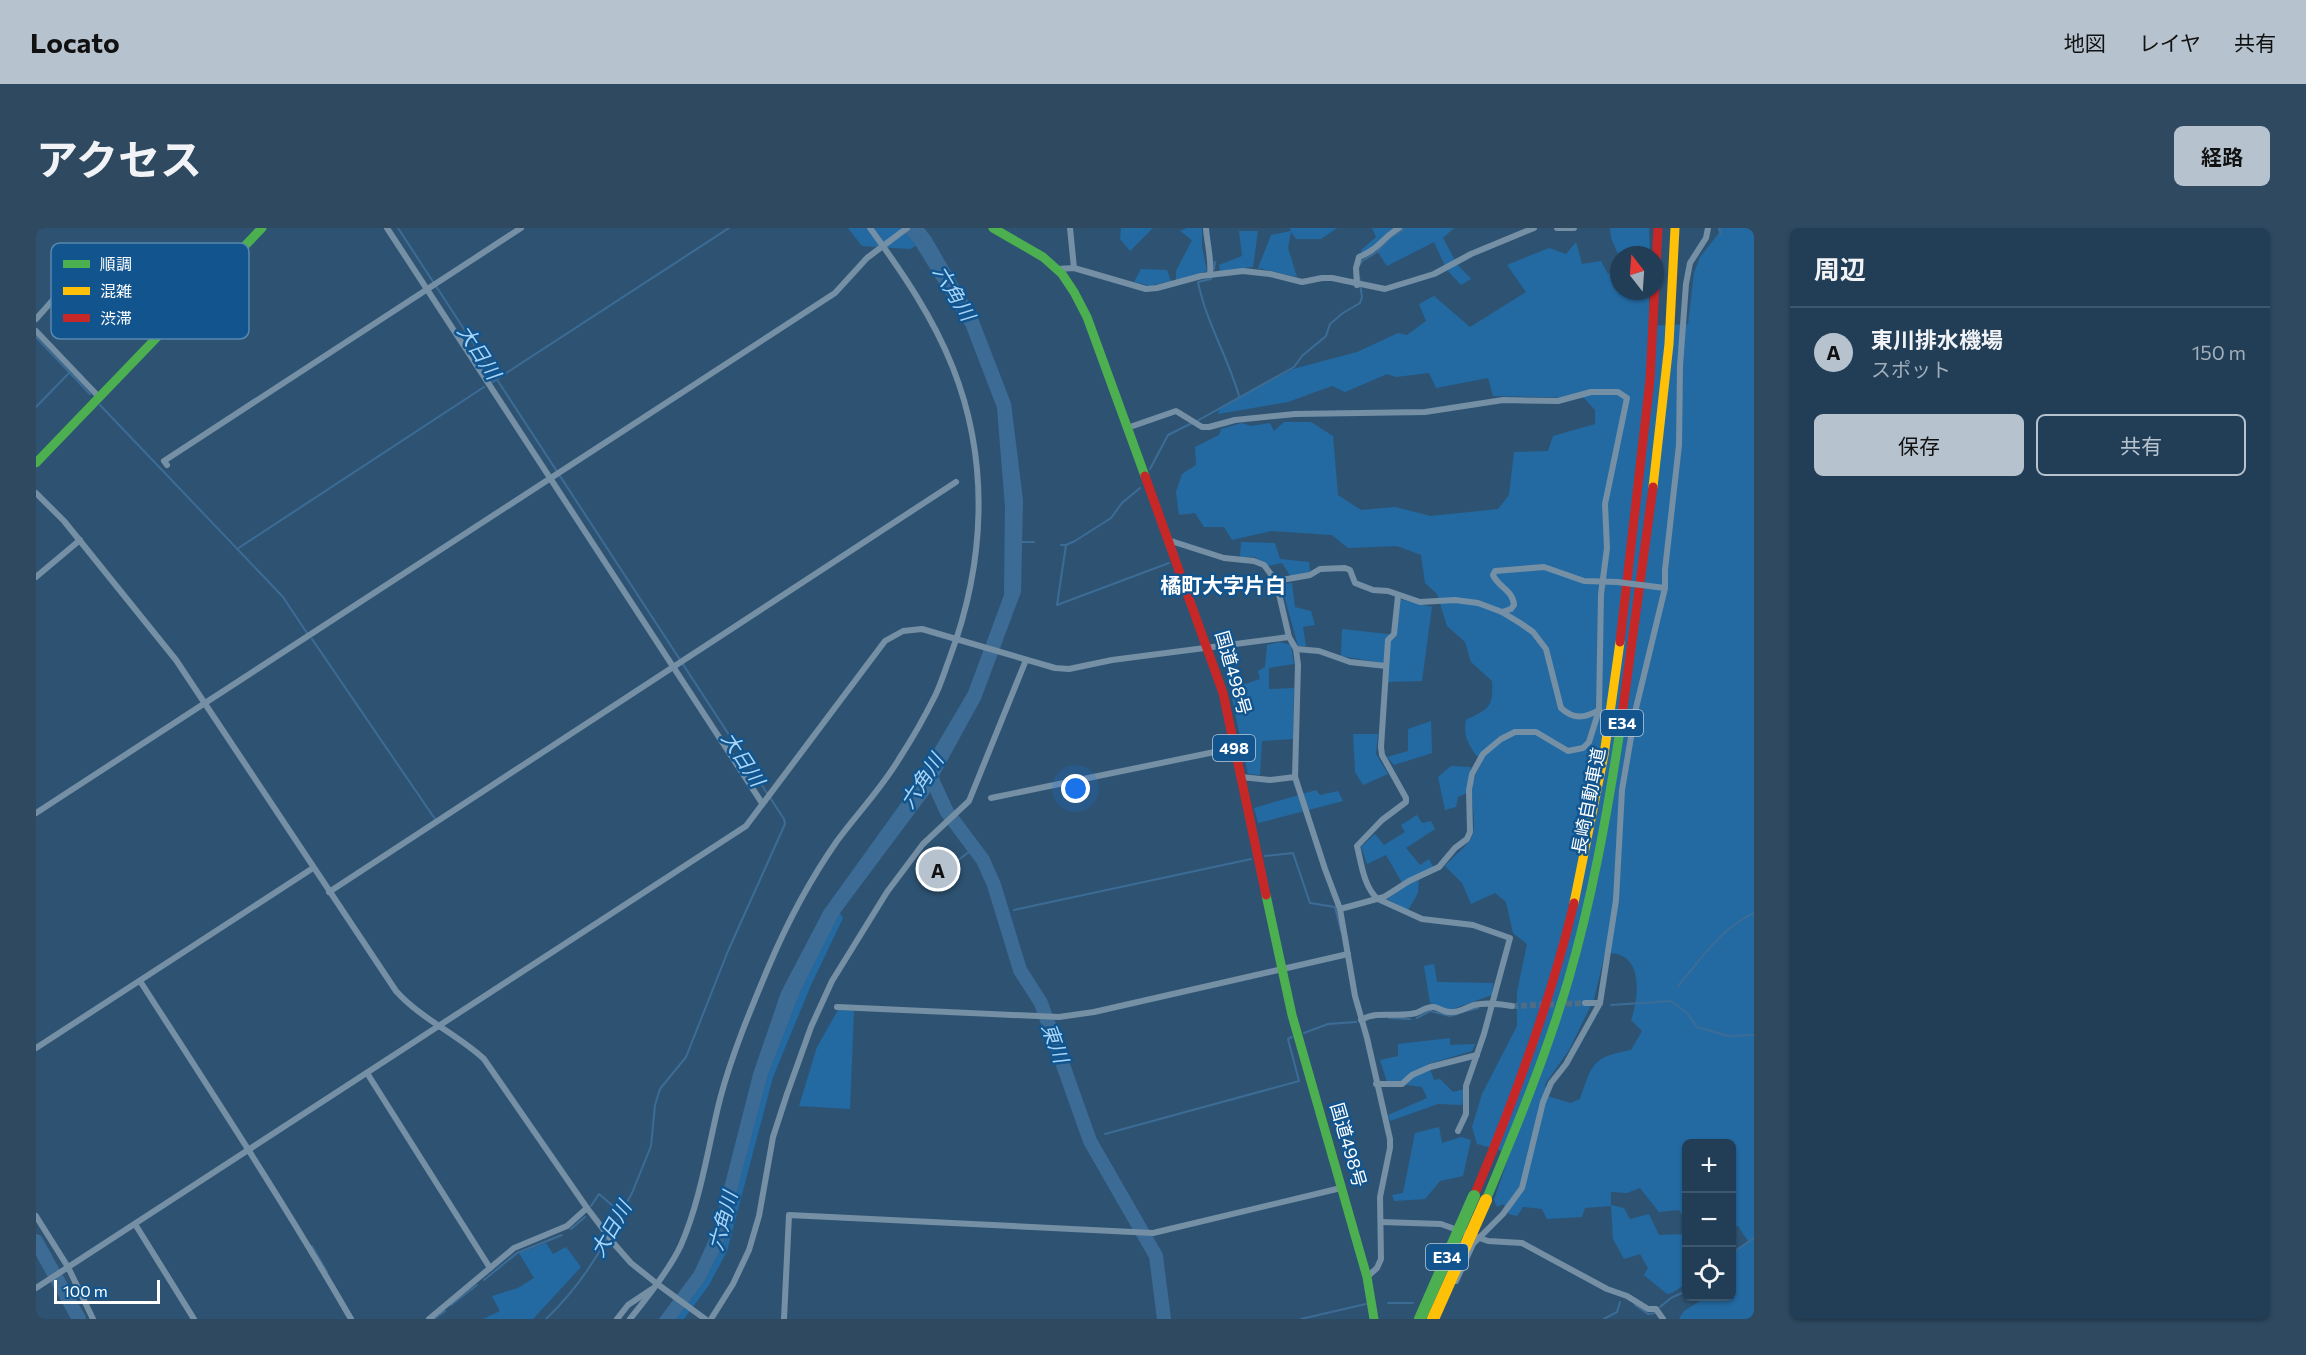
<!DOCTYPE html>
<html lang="ja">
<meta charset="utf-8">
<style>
body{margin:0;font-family:Commissioner,"Noto Sans JP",sans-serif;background:#2e4960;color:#f1f3f6}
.controls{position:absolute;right:18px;bottom:18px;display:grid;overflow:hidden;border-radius:9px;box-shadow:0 2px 4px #0004}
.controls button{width:54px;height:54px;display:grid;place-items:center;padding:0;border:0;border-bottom:2px solid #3f576c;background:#223e56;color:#f1f3f6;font:30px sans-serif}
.compass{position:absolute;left:1574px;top:18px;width:54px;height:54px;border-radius:50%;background:#223e56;box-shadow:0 2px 4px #0004;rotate:343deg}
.scale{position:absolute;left:18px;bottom:15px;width:106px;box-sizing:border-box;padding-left:6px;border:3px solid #fff;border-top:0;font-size:16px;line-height:21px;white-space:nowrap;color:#fff;-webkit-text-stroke:4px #12558e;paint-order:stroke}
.you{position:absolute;left:1040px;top:561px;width:21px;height:21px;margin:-15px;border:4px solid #fff;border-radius:50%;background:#1a73e8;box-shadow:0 0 0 9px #1a73e833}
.badge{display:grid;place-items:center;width:39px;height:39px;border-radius:50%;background:#b6c3ce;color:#111;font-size:20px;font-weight:700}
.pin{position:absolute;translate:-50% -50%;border:3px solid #fff;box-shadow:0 2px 6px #0006}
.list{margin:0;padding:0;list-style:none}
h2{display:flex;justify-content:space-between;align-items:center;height:78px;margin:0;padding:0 24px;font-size:26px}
h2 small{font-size:20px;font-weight:400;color:#a2aeb9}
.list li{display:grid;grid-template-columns:39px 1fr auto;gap:18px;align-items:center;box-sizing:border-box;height:90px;padding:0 24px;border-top:2px solid #3f576c}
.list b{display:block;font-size:22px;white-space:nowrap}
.list p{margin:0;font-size:20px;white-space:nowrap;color:#a2aeb9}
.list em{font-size:20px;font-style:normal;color:#a2aeb9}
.actions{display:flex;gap:12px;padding:18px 24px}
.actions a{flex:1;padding:14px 0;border:2px solid #b6c3ce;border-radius:9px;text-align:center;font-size:21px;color:#b6c3ce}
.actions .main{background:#b6c3ce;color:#111}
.icon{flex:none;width:33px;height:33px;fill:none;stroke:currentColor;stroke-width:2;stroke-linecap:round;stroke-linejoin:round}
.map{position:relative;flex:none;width:1718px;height:1091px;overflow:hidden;border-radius:9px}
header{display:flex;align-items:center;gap:36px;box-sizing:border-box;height:84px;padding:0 30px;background:#b6c3ce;color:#111}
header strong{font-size:28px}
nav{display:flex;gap:33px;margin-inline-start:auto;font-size:21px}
.intro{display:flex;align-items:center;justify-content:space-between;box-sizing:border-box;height:144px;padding:0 36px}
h1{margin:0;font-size:42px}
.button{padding:15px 27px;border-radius:9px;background:#b6c3ce;color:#111;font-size:21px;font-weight:700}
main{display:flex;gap:36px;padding:0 36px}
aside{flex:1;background:#223e56;border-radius:9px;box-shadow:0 2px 4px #0004}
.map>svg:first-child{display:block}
.green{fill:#236aa3;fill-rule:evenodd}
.water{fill:#3c6c95}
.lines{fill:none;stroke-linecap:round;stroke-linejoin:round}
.stream{stroke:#3c6c95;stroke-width:2}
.river{stroke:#3c6c95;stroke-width:14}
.street-tunnel{stroke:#4d6d87;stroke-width:6;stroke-dasharray:6 3;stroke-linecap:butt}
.street{stroke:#758fa5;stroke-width:6}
.fast{stroke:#4caf50;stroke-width:9}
.slow{stroke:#ffc107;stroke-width:9}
.jam{stroke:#c62828;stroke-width:9}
.street-bridge{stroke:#758fa5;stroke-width:6}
.fast-bridge{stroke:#4caf50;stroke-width:12}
.slow-bridge{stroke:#ffc107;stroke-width:12}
.labels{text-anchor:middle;stroke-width:5;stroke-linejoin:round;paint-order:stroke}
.shield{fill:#12558e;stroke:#b8ccdd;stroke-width:1.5}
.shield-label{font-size:16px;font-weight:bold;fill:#fff}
.street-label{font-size:18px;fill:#fff;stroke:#12558e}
.water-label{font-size:20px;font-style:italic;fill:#a7d5f9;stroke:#12558e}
.quarter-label{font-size:21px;font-weight:bold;fill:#fff;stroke:#12558e}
.key{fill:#12558e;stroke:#5988b0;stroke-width:1.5}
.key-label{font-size:16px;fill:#fff}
</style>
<header>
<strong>Locato</strong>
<nav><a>地図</a><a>レイヤ</a><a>共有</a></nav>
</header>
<div class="intro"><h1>アクセス</h1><a class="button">経路</a></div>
<main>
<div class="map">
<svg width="1718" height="1091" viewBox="0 0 1718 1091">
<rect width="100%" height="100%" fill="#2e5372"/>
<!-- green -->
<g class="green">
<path d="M812,0H866L880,18L874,21L826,18Z"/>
<path d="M1085,0H1117L1094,23L1084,11Z"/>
<path d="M1151,0H1166V19L1171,43L1140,53V43L1156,12L1144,3Z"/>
<path d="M1254,0H1301L1285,11H1260L1255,4L1252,20L1261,49L1222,40L1235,7L1255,3Z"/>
<path d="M1336,0H1418L1407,10L1421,36L1435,51L1425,57L1411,42L1398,14L1351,38L1339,20L1326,26L1325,22L1340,9Z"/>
<path d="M1574,0H1613L1614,27L1583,28L1575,10Z"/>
<path d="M1682,0H1718V1091H1643L1648,1083L1664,1073L1662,1069L1696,1068V1027L1712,1013L1702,998L1696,997V916H1650V988H1647L1643,982L1623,984L1604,960L1591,965L1575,964V977L1588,980L1594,991L1613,986L1623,1007L1650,1006V1056L1636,1065L1631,1066L1608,1047L1612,1040L1604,1026L1588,1031L1577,1011L1575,978L1549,980L1546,989L1511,991L1506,981L1487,979L1481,988L1473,986L1467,976L1461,979L1458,972L1474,925L1441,916L1436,899L1446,866L1481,798V764L1491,716L1477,705L1470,674L1459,665L1435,676L1426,655L1409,638C1415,631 1433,615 1435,611C1441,597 1436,580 1436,565C1436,553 1441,544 1446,534C1435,522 1426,509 1430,492C1452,481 1458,480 1456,453L1435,434L1429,414L1411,398L1401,366L1389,355L1385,327L1361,318L1312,320L1296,307L1235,303L1196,312L1188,299H1168L1159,285L1143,287L1140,264L1146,246L1160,237L1159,219L1183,207L1185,201L1206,195L1215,198L1234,195L1238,203L1248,194H1275L1297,208L1302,267L1325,282L1359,279L1395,288L1462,281L1473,267L1478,224L1512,223L1517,208L1559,196V182L1548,170L1457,168L1452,150L1400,160L1393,145L1360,149L1351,146L1309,164L1296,158L1252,174L1182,186L1184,179L1257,141L1321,124L1362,105L1371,107L1390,93L1383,76L1398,68L1434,99L1490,64L1471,37L1513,20L1530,26L1540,14L1546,36L1565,33L1572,46L1583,39V63H1613V98L1652,96L1658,45L1664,29L1683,5ZM1569,725C1574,725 1580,725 1584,727C1607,735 1602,774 1595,792L1606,803L1595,822C1557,829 1556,835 1544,871L1535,875L1511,868L1509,856L1533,822L1558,771Z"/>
<path d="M1203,3H1222L1217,39L1184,43L1183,37L1206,28Z"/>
<path d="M1105,41L1131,42L1135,53L1114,58L1098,54Z"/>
<path d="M1205,314L1239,315L1244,331L1273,334L1274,344L1255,349L1246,335L1232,338L1219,329H1204Z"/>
<path d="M1256,355L1259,379L1275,383L1279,397L1267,399L1270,418H1262L1245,356Z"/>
<path d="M1363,371L1396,379L1386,453L1352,454V436L1305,428L1306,401L1360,407Z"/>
<path d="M1244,414L1255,417L1258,436L1233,440V461L1258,460L1257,511L1226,513L1224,547L1212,546L1194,461L1224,451L1222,443L1229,439L1231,417Z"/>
<path d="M1395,493L1396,525L1358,537L1351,529L1372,523V501Z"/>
<path d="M1317,506H1342L1340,526L1352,546L1327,557L1319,544Z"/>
<path d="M1415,538L1435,539L1431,565L1422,569L1420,579L1409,582L1402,549Z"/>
<path d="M1280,562L1284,567L1302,563L1307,573L1222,595L1218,580Z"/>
<path d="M1381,587L1386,595L1395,593L1399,601L1370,620L1384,637L1393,631L1399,643L1383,650L1382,665L1372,682L1351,671L1368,658L1350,627L1331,636L1325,619L1339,606L1348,617L1369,604L1365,597Z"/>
<path d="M804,685L807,690L775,757L737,849L691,1023L673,1057L648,1091H640L668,1054L687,1016L732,847L765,762Z"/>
<path d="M1398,736L1401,754L1457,755L1456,767L1414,782L1394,775L1388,738Z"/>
<path d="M802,782L818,783L814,881L763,878L781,819Z"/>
<path d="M1414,810V817L1439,816L1436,823L1392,836L1398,852L1404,851L1417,864L1429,861L1426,877L1402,876L1354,893L1352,887L1391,870L1386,859L1351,854L1344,832L1362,828V816Z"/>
<path d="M1403,899L1406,915L1425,909L1435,912L1427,948L1404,953L1389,971L1358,973L1356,967L1367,965L1379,905Z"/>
<path d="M510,1015L517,1026L530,1019L545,1039L497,1091H447L464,1083L456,1068L482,1060L498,1050L483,1025Z"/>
</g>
<!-- water -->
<path class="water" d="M866,0H888L895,9L942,90L975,175L987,272L985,364L945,471L893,566L804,685L765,762L732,847L687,1016L668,1054L640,1091H623L658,1044L677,1003L717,846L745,764L788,682L873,564L932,464L968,367L969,279L961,180L930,99L880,18Z"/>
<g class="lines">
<!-- stream -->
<g class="stream">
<path d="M362,0L748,591L749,596L692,723L650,829L624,861L619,877L615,918L596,965L574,1005"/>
<path d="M1683,0L1685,7"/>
<path d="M1323,38L1326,33L1341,24L1355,9L1366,3L1368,0"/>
<path d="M1178,41L1179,34"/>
<path d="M1175,51L1162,54C1170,94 1192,129 1203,168"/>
<path d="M0,109L54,166"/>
<path d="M455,155L693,0"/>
<path d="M64,177L247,369L271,405"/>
<path d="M0,179L34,144"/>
<path d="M1161,193L1258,139L1266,128L1290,108L1294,96L1307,85L1324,75L1326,69L1323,49"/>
<path d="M1114,241L1132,207L1156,195"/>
<path d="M986,314H998"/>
<path d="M1025,317H1030L1039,313L1075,290L1086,275L1104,260"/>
<path d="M1030,317L1021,377L1133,335"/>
<path d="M201,321L448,159"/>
<path d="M276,411L399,591"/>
<path d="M1229,628L1257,625L1274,675L1299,679L1305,703"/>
<path d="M917,636L938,620"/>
<path d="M978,682L1215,631"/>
<path d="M1642,758C1665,731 1685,700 1718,685"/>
<path d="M1575,777L1635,773L1651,785L1661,799L1692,808L1718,807"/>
<path d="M1430,783L1442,780"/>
<path d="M1353,790L1374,791"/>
<path d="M1381,790L1394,783L1414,788L1422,786"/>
<path d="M1268,805L1292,796L1320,794"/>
<path d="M1069,906L1263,853L1252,811L1256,809"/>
<path d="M555,978L563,966L584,984"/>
<path d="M535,1001L549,989"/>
<path d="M276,1018L291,1044"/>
<path d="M1696,1025L1718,1010"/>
<path d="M448,1052L481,1025L526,1007"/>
<path d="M1352,1075H1377"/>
<path d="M415,1077L441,1057"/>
<path d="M1599,1077L1612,1086L1620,1085"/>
<path d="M1624,1079L1635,1070L1650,1063"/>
<path d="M398,1091L409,1083"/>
<path d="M510,1091C534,1068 555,1040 571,1010"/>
<path d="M1265,1091L1330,1076"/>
<path d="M1568,1091L1581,1084L1584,1074"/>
</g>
<!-- river -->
<g class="river">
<path d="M893,545L911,584L947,632L958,657L984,742L1005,775L1054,913L1120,1028L1128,1091"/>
<path d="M0,1013L43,1091"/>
</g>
<!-- street-tunnel -->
<path class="street-tunnel" d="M1476,778L1549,775"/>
<!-- street -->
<g class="street">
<path d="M351,0L726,575"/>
<path d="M1034,0L1038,40"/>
<path d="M1170,0C1171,16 1176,32 1174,47"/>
<path d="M1521,0H1538"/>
<path d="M1021,41L1038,40L1110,61L1121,60L1165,48L1207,43L1234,46L1266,54L1286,50H1296L1349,61L1398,46L1435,26L1498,0"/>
<path d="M1321,57L1320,40L1323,29C1343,21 1346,10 1363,0"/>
<path d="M0,91L40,46L41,43L30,31"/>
<path d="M0,103L63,169"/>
<path d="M1091,200L1140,183L1166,199H1173L1199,192L1259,186L1389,184L1467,172L1522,173L1555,164H1582L1591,170L1569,276L1571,320L1565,366L1563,482L1553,514L1547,520L1532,523L1500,504H1479L1465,511L1447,526L1436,546L1433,562L1434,604L1431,611L1419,620L1403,639L1373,653L1348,669L1304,681"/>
<path d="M131,237L128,233L485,0"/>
<path d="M0,265L28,293L140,432L360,763C385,791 421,806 448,831L551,980L580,1018L595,1035L620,1055L669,1091"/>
<path d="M1135,313L1188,330L1218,333L1228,337L1240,353L1253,409L1260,421L1262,437L1259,549L1289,641L1304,681L1319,768L1331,810L1354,911V920L1344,969L1345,1031L1341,1040L1331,1049"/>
<path d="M0,349L44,312"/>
<path d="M1240,353L1274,347L1284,341L1309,340L1314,342L1319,355L1337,362L1352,363L1384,374L1419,372L1442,375L1466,384L1484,395L1497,404L1510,421L1525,480C1538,492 1549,490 1563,482"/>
<path d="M1362,368L1358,406L1352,412L1345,519L1346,527L1370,570V574L1346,592L1321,618C1325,634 1328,660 1342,671L1386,691L1437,697L1474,710L1448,806L1430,858V886L1422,903"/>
<path d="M1466,384L1475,381L1478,377C1477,362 1462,359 1457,347L1459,343L1508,339L1548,353L1581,354"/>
<path d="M1260,421L1283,423L1314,434L1350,438"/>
<path d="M1205,549L1234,552L1259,549"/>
<path d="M955,570L1198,520"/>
<path d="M0,585L799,65L831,30L871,0"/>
<path d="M293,664L920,254"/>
<path d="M104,753C176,865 249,976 315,1091"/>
<path d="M1549,775H1564"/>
<path d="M801,779L1023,789L1058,784L1312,726"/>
<path d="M1325,792C1342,782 1361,790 1380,785C1386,783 1391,778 1398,779C1404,780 1409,785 1416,784C1424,784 1431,779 1438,777C1451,774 1464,776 1476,778"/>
<path d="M0,820L277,640"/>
<path d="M331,845L454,1040"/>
<path d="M1340,856H1366L1376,847L1394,839L1441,827"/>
<path d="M0,988L32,1039L57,1091"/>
<path d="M1345,994L1405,996L1452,1013L1486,1015L1571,1061L1591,1068L1612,1081H1620L1627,1091"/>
<path d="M99,996L158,1091"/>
<path d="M1420,1053L1437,1016L1467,986L1486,960L1507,874L1515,855L1530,836L1564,775L1580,672L1586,562L1600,480L1629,360V342L1643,217L1644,138L1650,56L1654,35L1670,10L1672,0"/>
<path d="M0,1060L710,598L849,413L867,403L886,401L1019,440L1033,441L1076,432L1253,409"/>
<path d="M393,1091L478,1020L531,998L551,980"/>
<path d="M581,1091L592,1077L616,1061"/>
<path d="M594,1091C611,1070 634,1041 645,1017C665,971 672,919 684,871C696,826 714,783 732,740C751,695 773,653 801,613C821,586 845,561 863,531C876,511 888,490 899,468C905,456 909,442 914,429C949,335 954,234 917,140C897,89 866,44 834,0"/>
<path d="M675,1091L697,1056L713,1022L723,988L737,909L751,866L775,799L796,753L851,664L887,616L933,573L990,432"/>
<path d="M748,1091L753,987L1117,1005L1305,960"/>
</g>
<!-- fast -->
<g class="fast">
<path d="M957,0L1007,29L1026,46L1038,64L1051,89L1109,248"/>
<path d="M0,235L226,0"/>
<path d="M1230,667L1256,787L1331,1049L1338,1091"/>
<path d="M1450,972C1480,900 1510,828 1532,753C1556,671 1571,587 1584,502"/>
</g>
<!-- slow -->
<g class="slow">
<path d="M1617,259L1633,116L1639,0"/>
<path d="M1538,675L1568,527L1584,414"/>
</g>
<!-- jam -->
<g class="jam">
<path d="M1109,248L1187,465L1230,667"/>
<path d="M1584,414L1614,152L1622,0"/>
<path d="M1584,502L1617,259"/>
<path d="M1438,968C1478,873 1514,776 1538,675"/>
</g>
<!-- street-bridge -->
<path class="street-bridge" d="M1581,354L1629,360"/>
<!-- fast-bridge -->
<path class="fast-bridge" d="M1384,1091L1438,968"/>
<!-- slow-bridge -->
<path class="slow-bridge" d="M1397,1091L1450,972"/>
</g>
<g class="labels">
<!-- shield labels -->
<g class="shield">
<rect x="1565" y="482" width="42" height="26" rx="4.5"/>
<rect x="1177" y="507" width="42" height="26" rx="4.5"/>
<rect x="1390" y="1016" width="42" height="26" rx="4.5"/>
</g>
<g class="shield-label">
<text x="1586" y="501">E34</text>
<text x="1198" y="526">498</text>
<text x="1411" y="1035">E34</text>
</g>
<!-- street labels -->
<g class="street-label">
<text transform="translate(1197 445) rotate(74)" y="6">国道498号</text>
<text transform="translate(1553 573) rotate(-79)" y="6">長崎自動車道</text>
<text transform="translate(1312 917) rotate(74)" y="6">国道498号</text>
</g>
<!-- water labels -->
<g class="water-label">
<text transform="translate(918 65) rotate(59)" y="7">六角川</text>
<text transform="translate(443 124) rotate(57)" y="7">大日川</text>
<text transform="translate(707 531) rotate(57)" y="7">大日川</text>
<text transform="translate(886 553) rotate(-57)" y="7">六角川</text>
<text transform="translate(1019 815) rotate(70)" y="7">東川</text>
<text transform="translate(687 993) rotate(-75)" y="7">六角川</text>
<text transform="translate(575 1001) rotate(-60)" y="7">大日川</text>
</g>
<!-- quarter labels -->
<g class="quarter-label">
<text x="1187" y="365">橘町大字片白</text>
</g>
</g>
<!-- legend -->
<rect x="15" y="15" width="198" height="96" rx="9" class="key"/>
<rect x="27" y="32" width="27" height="8" fill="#4caf50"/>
<rect x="27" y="59" width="27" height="8" fill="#ffc107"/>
<rect x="27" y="86" width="27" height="8" fill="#c62828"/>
<g class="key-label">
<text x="64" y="42">順調</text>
<text x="64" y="69">混雑</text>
<text x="64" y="96">渋滞</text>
</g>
</svg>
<div class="controls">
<button>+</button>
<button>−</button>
<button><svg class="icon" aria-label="locate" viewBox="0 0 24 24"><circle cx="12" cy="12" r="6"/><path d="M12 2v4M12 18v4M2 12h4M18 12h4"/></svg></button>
</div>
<svg class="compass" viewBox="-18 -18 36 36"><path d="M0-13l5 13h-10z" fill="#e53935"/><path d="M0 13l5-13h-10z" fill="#a2aeb9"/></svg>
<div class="scale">100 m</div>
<div class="you"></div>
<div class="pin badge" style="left:902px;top:641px">A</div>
</div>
<aside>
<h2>周辺<small></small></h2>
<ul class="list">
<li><span class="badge">A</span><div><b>東川排水機場</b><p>スポット</p></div><em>150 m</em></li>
</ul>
<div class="actions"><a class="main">保存</a><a>共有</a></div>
</aside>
</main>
